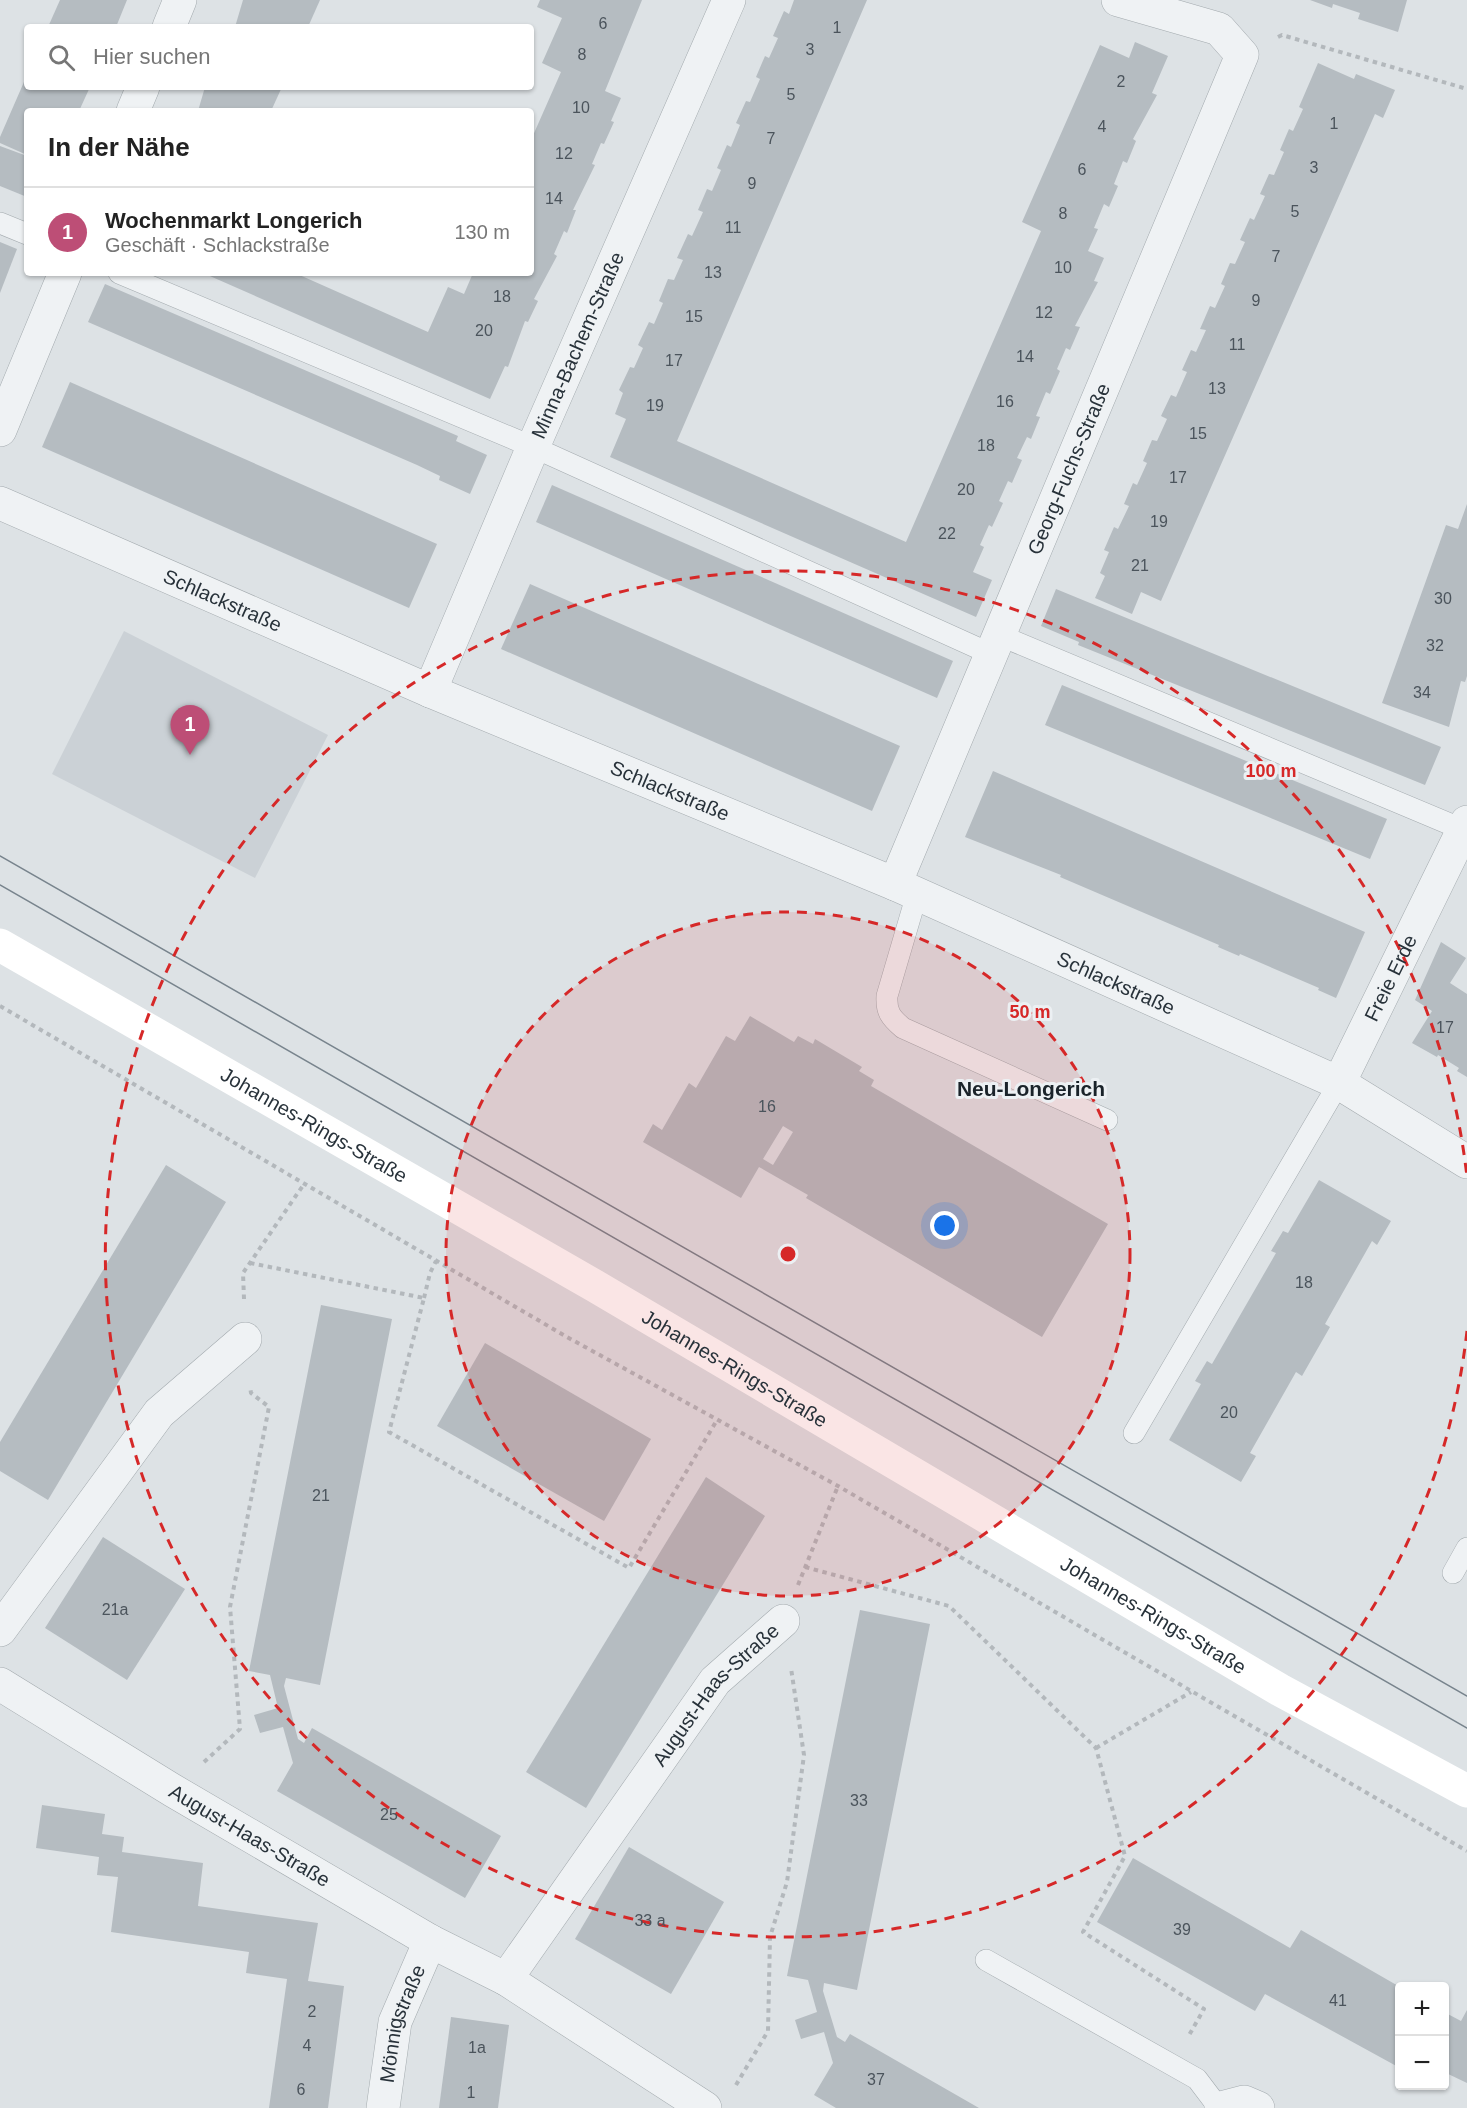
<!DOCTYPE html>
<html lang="de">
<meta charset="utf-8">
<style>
body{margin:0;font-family:Helvetica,sans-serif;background:#f6f6f6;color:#222}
.controls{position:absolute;right:18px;bottom:18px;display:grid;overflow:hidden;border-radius:6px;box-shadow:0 2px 4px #0004}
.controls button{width:54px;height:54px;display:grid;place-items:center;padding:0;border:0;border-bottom:2px solid #e0e0e0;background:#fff;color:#222;font:30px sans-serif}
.you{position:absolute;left:945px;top:1226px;width:21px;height:21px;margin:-15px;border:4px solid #fff;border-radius:50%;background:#1a73e8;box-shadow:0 0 0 9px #1a73e833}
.badge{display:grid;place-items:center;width:39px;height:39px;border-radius:50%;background:#bd4e76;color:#fff;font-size:20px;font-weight:700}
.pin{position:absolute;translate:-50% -50px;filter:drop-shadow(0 2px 3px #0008)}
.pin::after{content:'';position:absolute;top:32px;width:21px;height:18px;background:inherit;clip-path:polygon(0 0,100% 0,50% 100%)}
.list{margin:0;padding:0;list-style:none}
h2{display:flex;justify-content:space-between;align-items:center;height:78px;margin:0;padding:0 24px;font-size:26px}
h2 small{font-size:20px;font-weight:400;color:#767676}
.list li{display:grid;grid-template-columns:39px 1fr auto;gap:18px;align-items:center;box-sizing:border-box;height:90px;padding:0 24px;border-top:2px solid #e0e0e0}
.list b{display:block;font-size:22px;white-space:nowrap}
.list p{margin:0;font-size:20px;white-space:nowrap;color:#767676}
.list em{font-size:20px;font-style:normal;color:#767676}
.icon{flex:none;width:33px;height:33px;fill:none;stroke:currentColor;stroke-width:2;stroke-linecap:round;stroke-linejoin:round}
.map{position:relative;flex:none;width:1467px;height:2108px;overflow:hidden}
.search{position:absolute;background:#fff;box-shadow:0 2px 4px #0004;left:24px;top:24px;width:510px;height:66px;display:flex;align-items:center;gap:15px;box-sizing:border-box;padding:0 21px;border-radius:6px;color:#767676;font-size:22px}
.panel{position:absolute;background:#fff;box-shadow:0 2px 4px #0004;left:24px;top:108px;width:510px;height:168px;border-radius:6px}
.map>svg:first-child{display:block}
.built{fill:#cbd1d6}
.building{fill:#b5bcc1;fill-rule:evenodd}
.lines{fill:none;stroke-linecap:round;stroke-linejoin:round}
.lane-casing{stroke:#a3aaae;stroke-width:22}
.street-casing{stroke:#a3aaae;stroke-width:34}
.path{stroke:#b3b8bc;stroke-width:4;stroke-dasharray:4.5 4.5;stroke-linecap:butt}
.lane{stroke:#eff2f4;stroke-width:21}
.street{stroke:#eff2f4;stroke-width:33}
.secondary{stroke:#fff;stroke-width:33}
.tram{stroke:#78848d;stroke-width:1.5}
.ring{fill:none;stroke:#d62828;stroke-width:3;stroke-dasharray:10 8}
.labels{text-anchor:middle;stroke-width:6;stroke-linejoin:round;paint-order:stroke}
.number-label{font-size:16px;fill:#4b545c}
.street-label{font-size:20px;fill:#28323a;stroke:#ecf0f3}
.neighbourhood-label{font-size:21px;font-weight:bold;fill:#1a232a;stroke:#ecf0f3}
.centre{fill:#d62828;stroke:#ecf0f3;stroke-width:3}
.ring-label{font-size:18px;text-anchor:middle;font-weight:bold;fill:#d62828;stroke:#ecf0f3;stroke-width:6;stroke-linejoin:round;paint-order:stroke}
</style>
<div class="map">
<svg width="1467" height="2108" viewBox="0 0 1467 2108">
<rect width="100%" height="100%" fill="#dde2e5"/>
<!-- built -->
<path class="built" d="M124,631L328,735L255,878L52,774Z"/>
<!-- building -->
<g class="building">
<path d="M60,0H127L116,27H48Z"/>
<path d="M243,0H320L308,27H235Z"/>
<path d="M540,0H642L605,91L621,98L611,121L614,122L604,144L601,143L592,164L595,165L573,210H576L567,233L564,231L554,254L557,256L534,299L538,301L528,322L525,321L508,367L505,366L490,399L203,273H295L428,332L448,287L464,294L473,273H531V140L561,72L542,63L562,18L537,7Z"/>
<path d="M794,0H867L677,441L906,542L1041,231L1022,222L1100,45L1129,58L1135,42L1168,56L1152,93L1157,95L1133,139L1136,141L1127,163L1123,161L1114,184L1118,186L1109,207L1104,204L1094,228L1098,229L1088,251L1104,258L1094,281L1098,282L1075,326L1080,327L1070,350L1066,348L1057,369L1060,371L1050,394L1046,392L1036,416L1040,417L1031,439L1027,437L1017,458L1022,460L1012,483L1008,481L999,501L1003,503L992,527L989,525L980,545L984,547L973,572L992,580L976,617L610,457L626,419L615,414L623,393L619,390L630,367L634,368L643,348L638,345L649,322L654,324L663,303L659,301L668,279L674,280L683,260L677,258L688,234L692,236L703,212L698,210L707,189L712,191L721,170L717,168L727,145L731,147L740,125L736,123L746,101L750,102L760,79L756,77L765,56L769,58L778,38L773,36L784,11L789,14Z"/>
<path d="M1310,0H1407L1398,32L1358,19L1360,13L1333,4L1332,8Z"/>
<path d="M1318,63L1354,79L1356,74L1395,90L1383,118L1375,114L1161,601L1141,592L1132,614L1095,598L1105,576L1100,573L1109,552L1104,550L1114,527L1118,529L1129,506L1124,504L1133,483L1137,485L1147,463L1143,461L1152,440L1157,441L1167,419L1161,416L1171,395L1176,397L1187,372L1182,370L1191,350L1196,352L1206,330L1200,329L1210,306L1215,308L1225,286L1221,284L1230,263L1235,264L1245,242L1240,240L1250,218L1254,220L1265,196L1260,194L1269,174L1274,175L1284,152L1280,150L1289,129L1293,131L1303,109L1299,107Z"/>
<path d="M27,75V87H90L79,111H27V155L0,143V137Z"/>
<path d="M205,87H282L271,111H198Z"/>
<path d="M0,146L27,156V197L0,186Z"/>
<path d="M0,242L17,249L0,293Z"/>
<path d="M105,284L458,436L456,441L487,455L470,494L439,480L440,476L417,465L88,322Z"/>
<path d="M70,382L437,544L409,608L42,447Z"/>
<path d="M552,485L953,661L937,698L536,522Z"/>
<path d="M1467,504V676L1465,682L1461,681L1449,727L1382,703L1446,525L1458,529Z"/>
<path d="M530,584L900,746L872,811L501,649Z"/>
<path d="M1056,589L1441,747L1425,785L1078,645L1079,642L1041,626Z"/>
<path d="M1062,685L1387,819L1370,859L1045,725Z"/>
<path d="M993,771L1365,932L1336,998L1318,990L1319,988L1240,954L1239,956L1218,947L1219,945L1060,877L1061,875L965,837Z"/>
<path d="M1441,942L1466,958L1450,983L1467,994V1077L1457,1071L1459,1068L1438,1055L1437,1057L1412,1043L1432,1011L1415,1000Z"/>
<path d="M750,1016L794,1042L798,1036L813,1044L815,1039L862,1067L859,1071L874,1080L871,1086L1108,1224L1042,1337L806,1198L808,1195L759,1167L741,1198L643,1142L653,1124L662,1130L689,1083L696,1088L726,1036L735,1041ZM783,1126L793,1132L773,1165L763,1159Z"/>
<path d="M166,1165L226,1202L48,1500L0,1471V1442Z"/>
<path d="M1319,1180L1391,1221L1377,1245L1372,1241L1325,1324L1330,1327L1302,1376L1296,1372L1250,1453L1256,1456L1241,1482L1169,1440L1201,1384L1195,1381L1207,1361L1212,1364L1276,1253L1271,1251L1283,1231L1288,1233Z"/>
<path d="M321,1305L392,1319L320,1685L286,1678L284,1686L298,1739L304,1743L312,1728L501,1836L465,1898L277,1791L293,1763L283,1727L260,1733L254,1715L278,1708L270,1675L249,1671Z"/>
<path d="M485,1343L651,1439L604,1521L437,1426Z"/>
<path d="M706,1477L765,1516L586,1808L526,1772Z"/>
<path d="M103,1537L185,1589L127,1680L45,1628Z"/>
<path d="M860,1610L930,1624L857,1990L824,1983L823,1991L837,2037L845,2042L850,2034L979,2108H836L814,2095L833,2063L824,2032L801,2039L795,2020L817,2012L808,1980L787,1976Z"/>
<path d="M42,1805L105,1814L102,1834L124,1837L122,1852L203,1863L198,1906L318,1923L308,1981L344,1986L328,2108H269L287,1979L246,1973L249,1952L111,1932L118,1877L97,1875L99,1857L36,1848Z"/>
<path d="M629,1847L724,1902L671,1994L575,1939Z"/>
<path d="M1133,1858L1290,1948L1301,1930L1400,1987V2068L1265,1994L1255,2011L1097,1922Z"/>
<path d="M1467,2010V2083L1444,2072V2012L1461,2021Z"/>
<path d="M451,2017L509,2025L498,2108H439Z"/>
</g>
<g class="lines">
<!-- lane casing -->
<g class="lane-casing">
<g id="lane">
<path d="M0,223L27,234"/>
<path d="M119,273L533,447L991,654"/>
<path d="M999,635L1464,830"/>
<path d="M917,894L887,996C886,1012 891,1018 903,1028L1107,1120"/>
<path d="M1134,1433L1339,1083"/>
<path d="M1453,1573L1467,1548"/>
<path d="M986,1960L1197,2079L1219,2108"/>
</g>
</g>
<!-- street casing -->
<g class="street-casing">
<g id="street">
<path d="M169,27L180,0"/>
<path d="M133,111L143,87"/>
<path d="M0,430L65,273"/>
<path id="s1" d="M0,503L430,691L895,884L1339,1083L1467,1162"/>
<path id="s2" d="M430,691L533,447L729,0"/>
<path id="s3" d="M895,884L1242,55L1219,29L1118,0"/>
<path id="s4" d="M1339,1083L1467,822"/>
<path d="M0,1630L159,1413L245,1339"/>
<path id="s5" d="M0,1684L172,1790L430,1941L506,1979L705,2108"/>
<path id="s6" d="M506,1979L715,1681L783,1621"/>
<path id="s7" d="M383,2108L395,2022L430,1941"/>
<path d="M1221,2108L1244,2102L1258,2108"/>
</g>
</g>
<!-- path -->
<g class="path">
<path d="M1278,37L1282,35L1467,89"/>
<path d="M0,1006L567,1337L838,1486L1467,1851"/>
<path d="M250,1263L424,1298L389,1432L629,1568L717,1420"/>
<path d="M424,1298L430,1273L436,1261"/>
<path d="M244,1299L243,1273L304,1184"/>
<path d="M805,1567L949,1606L1096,1748L1125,1856L1083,1932L1204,2009L1188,2037"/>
<path d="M798,1585L838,1486"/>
<path d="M1096,1748L1191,1692"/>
<path d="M204,1762L240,1729L230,1607L269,1407L251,1393L250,1387"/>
<path d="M736,2085L768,2031L770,1937L787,1882L804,1755L791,1668"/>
</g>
<!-- lane -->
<use href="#lane" class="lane"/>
<!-- street -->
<use href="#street" class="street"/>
<!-- secondary -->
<path class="secondary" id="s8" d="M0,945L595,1286L1280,1690L1467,1791"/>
<!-- tram -->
<g class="tram">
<path d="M0,856L1467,1696"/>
<path d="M0,885L1467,1728"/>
</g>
</g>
<!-- distance rings -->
<circle cx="788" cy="1254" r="342" fill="#d62828" fill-opacity=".12"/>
<g class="ring">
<circle cx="788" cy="1254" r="342"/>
<path d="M1467 1331A683 683 0 1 1 1467 1177"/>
</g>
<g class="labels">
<!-- number labels -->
<g class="number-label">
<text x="603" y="29">6</text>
<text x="837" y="33">1</text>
<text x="810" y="55">3</text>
<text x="582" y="60">8</text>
<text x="1121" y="87">2</text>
<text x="791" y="100">5</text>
<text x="581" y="113">10</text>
<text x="1334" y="129">1</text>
<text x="1102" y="132">4</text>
<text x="771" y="144">7</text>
<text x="564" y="159">12</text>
<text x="1314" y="173">3</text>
<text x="1082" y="175">6</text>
<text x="752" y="189">9</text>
<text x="554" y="204">14</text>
<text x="1295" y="217">5</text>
<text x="1063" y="219">8</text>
<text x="733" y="233">11</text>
<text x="1276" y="262">7</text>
<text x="1063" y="273">10</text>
<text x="713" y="278">13</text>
<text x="502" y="302">18</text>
<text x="1256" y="306">9</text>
<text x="1044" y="318">12</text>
<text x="694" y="322">15</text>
<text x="484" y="336">20</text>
<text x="1237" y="350">11</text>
<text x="1025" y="362">14</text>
<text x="674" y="366">17</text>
<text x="1217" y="394">13</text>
<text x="1005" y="407">16</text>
<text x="655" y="411">19</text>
<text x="1198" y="439">15</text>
<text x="986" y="451">18</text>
<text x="1178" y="483">17</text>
<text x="966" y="495">20</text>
<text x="1159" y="527">19</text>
<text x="947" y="539">22</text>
<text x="1140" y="571">21</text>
<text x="1443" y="604">30</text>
<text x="1435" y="651">32</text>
<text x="1422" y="698">34</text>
<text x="1445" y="1033">17</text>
<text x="767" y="1112">16</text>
<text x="1304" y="1288">18</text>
<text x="1229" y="1418">20</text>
<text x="321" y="1501">21</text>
<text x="115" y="1615">21a</text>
<text x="859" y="1806">33</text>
<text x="389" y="1820">25</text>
<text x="650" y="1926">33 a</text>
<text x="1182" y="1935">39</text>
<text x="1338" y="2006">41</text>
<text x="312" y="2017">2</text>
<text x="307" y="2051">4</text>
<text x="477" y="2053">1a</text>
<text x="876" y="2085">37</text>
<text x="301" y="2095">6</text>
<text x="471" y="2098">1</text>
</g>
<!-- street labels -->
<g class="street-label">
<text dy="7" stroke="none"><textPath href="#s2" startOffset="376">Minna-Bachem-Straße</textPath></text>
<text dy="7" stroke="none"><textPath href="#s3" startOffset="450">Georg-Fuchs-Straße</textPath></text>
<text dy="7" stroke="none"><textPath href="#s1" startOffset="243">Schlackstraße</textPath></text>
<text dy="7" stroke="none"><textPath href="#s1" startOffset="729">Schlackstraße</textPath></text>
<text dy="7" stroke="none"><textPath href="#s4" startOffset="117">Freie Erde</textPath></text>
<text dy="7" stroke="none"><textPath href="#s1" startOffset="1215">Schlackstraße</textPath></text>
<text dy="7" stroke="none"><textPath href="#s8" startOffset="362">Johannes-Rings-Straße</textPath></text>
<text dy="7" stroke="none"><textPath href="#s8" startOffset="848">Johannes-Rings-Straße</textPath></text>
<text dy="7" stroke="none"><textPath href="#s8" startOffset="1334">Johannes-Rings-Straße</textPath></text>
<text dy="7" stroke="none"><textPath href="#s6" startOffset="354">August-Haas-Straße</textPath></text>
<text dy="7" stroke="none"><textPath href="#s5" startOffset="292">August-Haas-Straße</textPath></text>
<text dy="7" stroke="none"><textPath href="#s7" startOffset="87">Mönnigstraße</textPath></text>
</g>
<!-- neighbourhood labels -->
<g class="neighbourhood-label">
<text x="1031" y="1096">Neu-Longerich</text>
</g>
</g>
<circle cx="788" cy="1254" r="9" class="centre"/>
<g class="ring-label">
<text x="1271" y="777">100 m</text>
<text x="1030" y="1018">50 m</text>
</g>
</svg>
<div class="controls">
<button>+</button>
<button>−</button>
</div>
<div class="you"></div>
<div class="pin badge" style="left:190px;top:755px">1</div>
<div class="search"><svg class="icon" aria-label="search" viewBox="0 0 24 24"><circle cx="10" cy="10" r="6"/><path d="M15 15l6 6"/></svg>Hier suchen</div>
<section class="panel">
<h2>In der Nähe<small></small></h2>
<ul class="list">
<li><span class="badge">1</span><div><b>Wochenmarkt Longerich</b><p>Geschäft · Schlackstraße</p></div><em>130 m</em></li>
</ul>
</section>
</div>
